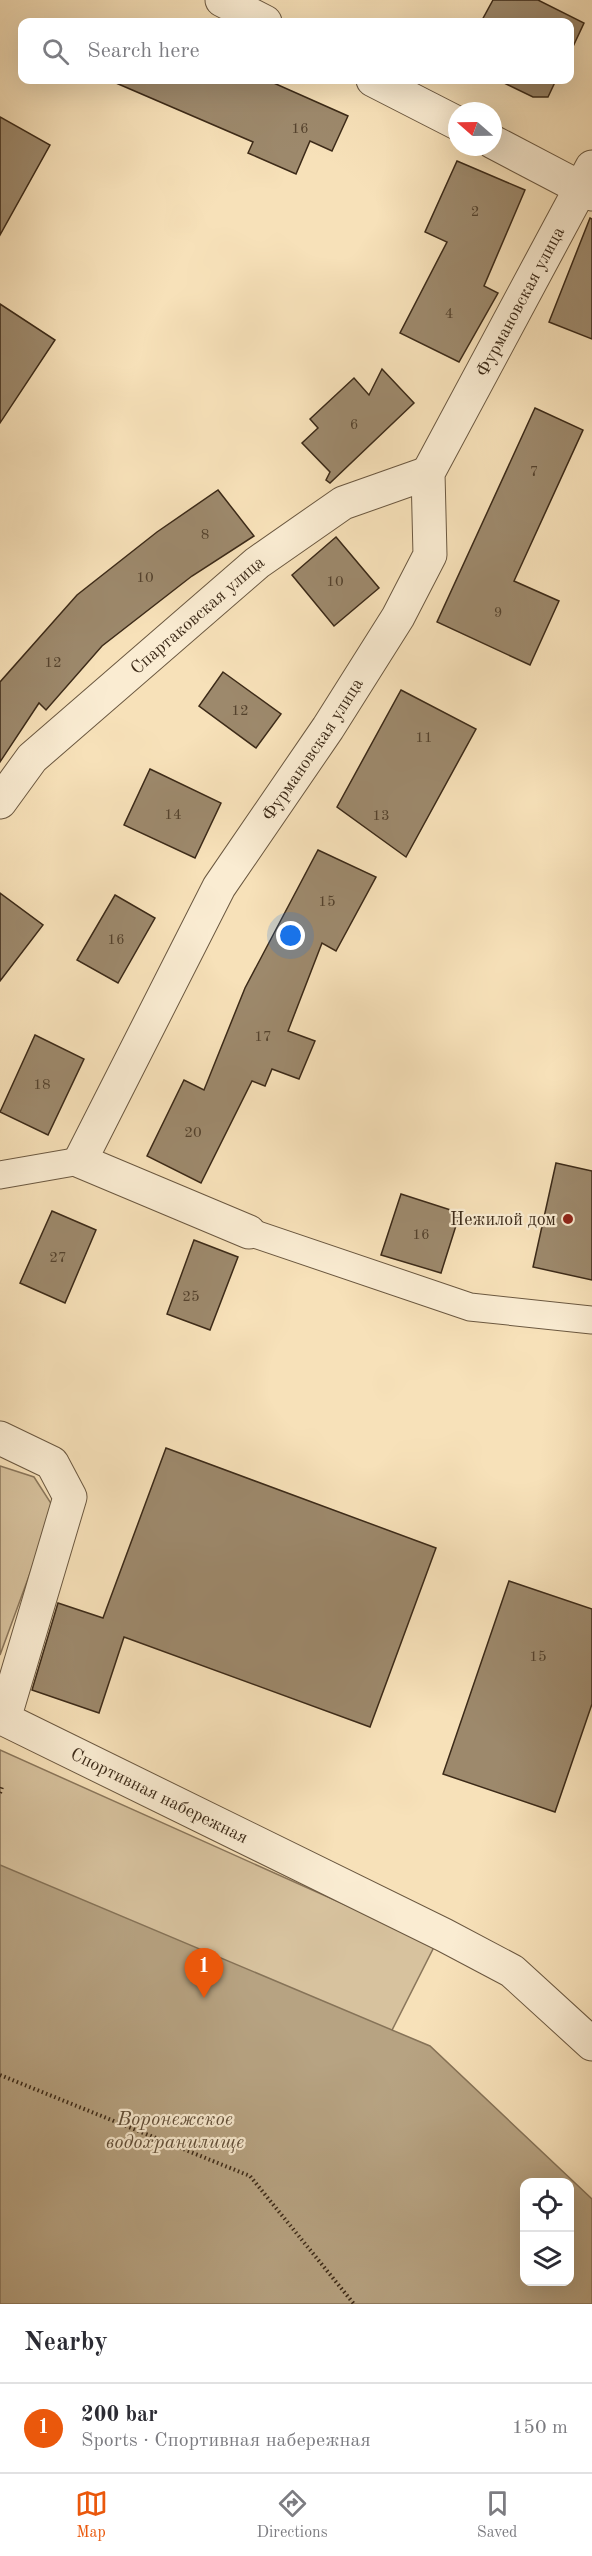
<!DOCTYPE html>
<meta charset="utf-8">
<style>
body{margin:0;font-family:"Old Standard TT",serif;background:#f7f7f7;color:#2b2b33}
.controls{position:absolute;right:18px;bottom:18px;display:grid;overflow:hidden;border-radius:12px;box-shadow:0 6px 24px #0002}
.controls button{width:54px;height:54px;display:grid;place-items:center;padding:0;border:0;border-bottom:2px solid #e1e1e2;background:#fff;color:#2b2b33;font:30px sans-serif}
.compass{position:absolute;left:448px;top:102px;width:54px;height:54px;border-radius:50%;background:#fff;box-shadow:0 6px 24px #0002;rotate:290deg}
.you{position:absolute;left:291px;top:936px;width:21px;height:21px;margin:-15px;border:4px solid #fff;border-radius:50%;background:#1a73e8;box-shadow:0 0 0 9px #1a73e833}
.badge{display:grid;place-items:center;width:39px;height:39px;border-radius:50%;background:#ea580c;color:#fff;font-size:20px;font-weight:700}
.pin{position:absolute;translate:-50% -50px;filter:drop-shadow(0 2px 3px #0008)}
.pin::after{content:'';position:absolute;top:32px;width:21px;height:18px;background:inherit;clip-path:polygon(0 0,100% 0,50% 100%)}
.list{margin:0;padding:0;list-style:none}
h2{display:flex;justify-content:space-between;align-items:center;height:78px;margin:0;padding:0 24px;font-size:26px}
h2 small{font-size:20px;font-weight:400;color:#7c7c81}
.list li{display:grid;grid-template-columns:39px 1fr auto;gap:18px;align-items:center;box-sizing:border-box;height:90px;padding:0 24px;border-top:2px solid #e1e1e2}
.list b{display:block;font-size:22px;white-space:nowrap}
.list p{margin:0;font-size:20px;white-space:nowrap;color:#7c7c81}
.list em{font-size:20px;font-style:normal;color:#7c7c81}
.icon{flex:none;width:33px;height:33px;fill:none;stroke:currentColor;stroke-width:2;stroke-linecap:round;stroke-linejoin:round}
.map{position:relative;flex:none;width:592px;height:2304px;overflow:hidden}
.search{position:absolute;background:#fff;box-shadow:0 6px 24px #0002;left:18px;right:18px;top:18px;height:66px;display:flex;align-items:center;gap:15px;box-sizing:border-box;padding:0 21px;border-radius:12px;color:#7c7c81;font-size:22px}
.sheet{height:168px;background:#fff}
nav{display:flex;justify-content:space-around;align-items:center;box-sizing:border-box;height:84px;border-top:2px solid #e1e1e2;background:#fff;font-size:16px;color:#7c7c81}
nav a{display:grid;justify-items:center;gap:3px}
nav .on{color:#ea580c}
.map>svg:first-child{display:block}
.green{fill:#d7c29e;stroke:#8a765b;stroke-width:1.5}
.water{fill:#b7a382;stroke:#867358;stroke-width:1.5;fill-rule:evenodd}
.building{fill:#9d896c;stroke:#3c2a18;stroke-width:1.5}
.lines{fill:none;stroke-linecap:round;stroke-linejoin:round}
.service-casing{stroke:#6b5840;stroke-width:29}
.minor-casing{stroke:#6b5840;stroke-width:35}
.path{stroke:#3c2a18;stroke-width:4;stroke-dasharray:1.5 3;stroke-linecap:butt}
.service{stroke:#faecd2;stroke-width:27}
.minor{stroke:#faecd2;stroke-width:33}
.poi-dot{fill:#8f2418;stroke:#faecd2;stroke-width:2}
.labels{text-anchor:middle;stroke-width:4.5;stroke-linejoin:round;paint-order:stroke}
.number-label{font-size:15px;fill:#54422d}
.street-label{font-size:18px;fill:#3c2a18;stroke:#faecd2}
.poi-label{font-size:18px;fill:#3c2a18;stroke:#faecd2;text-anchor:end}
.water-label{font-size:20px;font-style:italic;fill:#614e38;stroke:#faecd2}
</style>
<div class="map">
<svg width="592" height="2304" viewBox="0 0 592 2304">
<rect width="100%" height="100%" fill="#f7e1b9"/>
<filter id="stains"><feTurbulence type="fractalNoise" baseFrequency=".00333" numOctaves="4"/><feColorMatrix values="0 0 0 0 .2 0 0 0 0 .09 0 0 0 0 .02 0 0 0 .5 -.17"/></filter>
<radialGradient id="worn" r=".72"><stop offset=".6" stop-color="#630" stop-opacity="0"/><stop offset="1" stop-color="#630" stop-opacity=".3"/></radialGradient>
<!-- green -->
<g class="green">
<path d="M0,1466L34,1477L54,1508L0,1655Z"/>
<path d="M0,1750L435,1945L381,2052L0,2195Z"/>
</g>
<!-- water -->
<path class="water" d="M0,1865L430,2046L592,2199V2304H0ZM524,2182H570V2282H524Z"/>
<!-- building -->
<g class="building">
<path d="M493,0H538L584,23L570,53V22H481Z"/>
<path d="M109,80H267L348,116L332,151L310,141L296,174L248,153L253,142Z"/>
<path d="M498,80H556L548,97H533Z"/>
<path d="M0,117L50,145L0,235Z"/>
<path d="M457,161L525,190L484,286L498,293L459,362L400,333L447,242L425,232Z"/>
<path d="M590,218L592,219V339L549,322Z"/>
<path d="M0,304L55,340L0,423Z"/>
<path d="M382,369L414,403L330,483L326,480L330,472L302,443L318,428L310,419L354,378L369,395Z"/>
<path d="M535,408L583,430L514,581L559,601L530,665L437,622Z"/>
<path d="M218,490L254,536L192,576L102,646L46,710L39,703L0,762V682L77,595L157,532Z"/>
<path d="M336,537L379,588L334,626L292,575Z"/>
<path d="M223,672L281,714L256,748L199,706Z"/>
<path d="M401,690L476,729L406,857L337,807Z"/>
<path d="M150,769L221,803L195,858L124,825Z"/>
<path d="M318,850L376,877L336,951L322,943L288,1031L315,1041L299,1079L272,1069L265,1086L252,1081L201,1183L147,1156L184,1080L204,1090L245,988Z"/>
<path d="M0,893L43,925L0,981Z"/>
<path d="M115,895L155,918L118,983L77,960Z"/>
<path d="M35,1035L84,1059L48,1135L0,1112Z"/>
<path d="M556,1163L592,1171V1280L533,1267Z"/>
<path d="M401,1194L460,1213L441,1273L381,1255Z"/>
<path d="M52,1211L96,1230L65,1303L20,1283Z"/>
<path d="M194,1240L238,1257L210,1330L167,1314Z"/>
<path d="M166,1448L436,1548L370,1727L124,1637L99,1713L32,1690L58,1603L103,1618Z"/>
<path d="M509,1581L592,1609V1704L555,1812L443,1774Z"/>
</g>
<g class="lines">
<!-- service casing -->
<g class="service-casing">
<g id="service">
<path d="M0,1175L80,1161"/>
<path d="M249,1232L470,1307L592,1320"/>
</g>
</g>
<!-- minor casing -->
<g class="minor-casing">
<g id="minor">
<path d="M222,0L265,22"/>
<path d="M373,80L457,123"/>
<path d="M493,142L592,194"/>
<path id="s1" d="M0,802L32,758L257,563L343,503L428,473"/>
<path id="s2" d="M249,1232L80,1161L219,887L328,728L398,617L430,555L428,473L592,167"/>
<path id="s3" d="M0,1438L52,1463L70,1497L4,1719L444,1935L512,1971L592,2044"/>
</g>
</g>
<!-- path -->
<g class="path">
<path d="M0,1793L2,1787"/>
<path d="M0,2075L250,2176L354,2304"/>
</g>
<!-- service -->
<use href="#service" class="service"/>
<!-- minor -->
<use href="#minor" class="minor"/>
</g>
<!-- markers -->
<circle class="poi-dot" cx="568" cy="1219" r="6"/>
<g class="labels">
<!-- number labels -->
<g class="number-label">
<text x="300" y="133">16</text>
<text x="475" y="216">2</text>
<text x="449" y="318">4</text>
<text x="354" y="429">6</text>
<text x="534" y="476">7</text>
<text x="205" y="539">8</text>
<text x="145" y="582">10</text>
<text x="335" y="586">10</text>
<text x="498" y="617">9</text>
<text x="53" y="667">12</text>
<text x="240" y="715">12</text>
<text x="424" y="742">11</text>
<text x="173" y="819">14</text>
<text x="381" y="820">13</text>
<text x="327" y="906">15</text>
<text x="116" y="944">16</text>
<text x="263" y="1041">17</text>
<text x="42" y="1089">18</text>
<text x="193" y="1137">20</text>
<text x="421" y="1239">16</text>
<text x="58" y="1262">27</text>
<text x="191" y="1301">25</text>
<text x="538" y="1661">15</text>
</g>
<!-- street labels -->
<g class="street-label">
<text dy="6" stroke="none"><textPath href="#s2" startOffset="1161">Фурмановская улица</textPath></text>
<text dy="6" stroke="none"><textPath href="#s1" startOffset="273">Спартаковская улица</textPath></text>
<text dy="6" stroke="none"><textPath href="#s2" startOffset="657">Фурмановская улица</textPath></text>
<text dy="6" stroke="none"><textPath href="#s3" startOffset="501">Спортивная набережная</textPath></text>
</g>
<!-- poi labels -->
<g class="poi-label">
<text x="556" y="1225">Нежилой дом</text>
</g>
<!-- water labels -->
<g class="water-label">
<text x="175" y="2125">Воронежское<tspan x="175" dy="23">водохранилище</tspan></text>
</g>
</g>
<rect width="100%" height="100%" filter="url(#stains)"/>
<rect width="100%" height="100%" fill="url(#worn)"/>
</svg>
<div class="controls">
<button><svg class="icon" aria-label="locate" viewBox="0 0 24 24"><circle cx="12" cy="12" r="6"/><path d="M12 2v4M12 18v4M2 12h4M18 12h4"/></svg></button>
<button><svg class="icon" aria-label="layers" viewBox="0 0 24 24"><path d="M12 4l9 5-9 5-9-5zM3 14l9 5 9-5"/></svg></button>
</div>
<svg class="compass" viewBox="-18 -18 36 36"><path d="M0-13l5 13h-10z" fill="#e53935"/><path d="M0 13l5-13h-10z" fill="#7c7c81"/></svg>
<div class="you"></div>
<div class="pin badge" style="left:204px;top:1998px">1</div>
<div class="search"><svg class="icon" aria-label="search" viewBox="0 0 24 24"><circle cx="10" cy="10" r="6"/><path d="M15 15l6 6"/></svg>Search here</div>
</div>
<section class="sheet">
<h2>Nearby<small></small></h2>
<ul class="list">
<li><span class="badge">1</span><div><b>200 bar</b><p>Sports · Спортивная набережная</p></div><em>150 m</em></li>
</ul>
</section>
<nav>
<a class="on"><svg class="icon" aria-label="map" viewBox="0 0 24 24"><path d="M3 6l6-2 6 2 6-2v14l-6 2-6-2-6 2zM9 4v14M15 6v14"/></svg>Map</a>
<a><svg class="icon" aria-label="directions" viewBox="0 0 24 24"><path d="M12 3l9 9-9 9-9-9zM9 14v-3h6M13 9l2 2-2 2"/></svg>Directions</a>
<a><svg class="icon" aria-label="saved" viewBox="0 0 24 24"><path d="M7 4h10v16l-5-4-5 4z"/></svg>Saved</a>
</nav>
